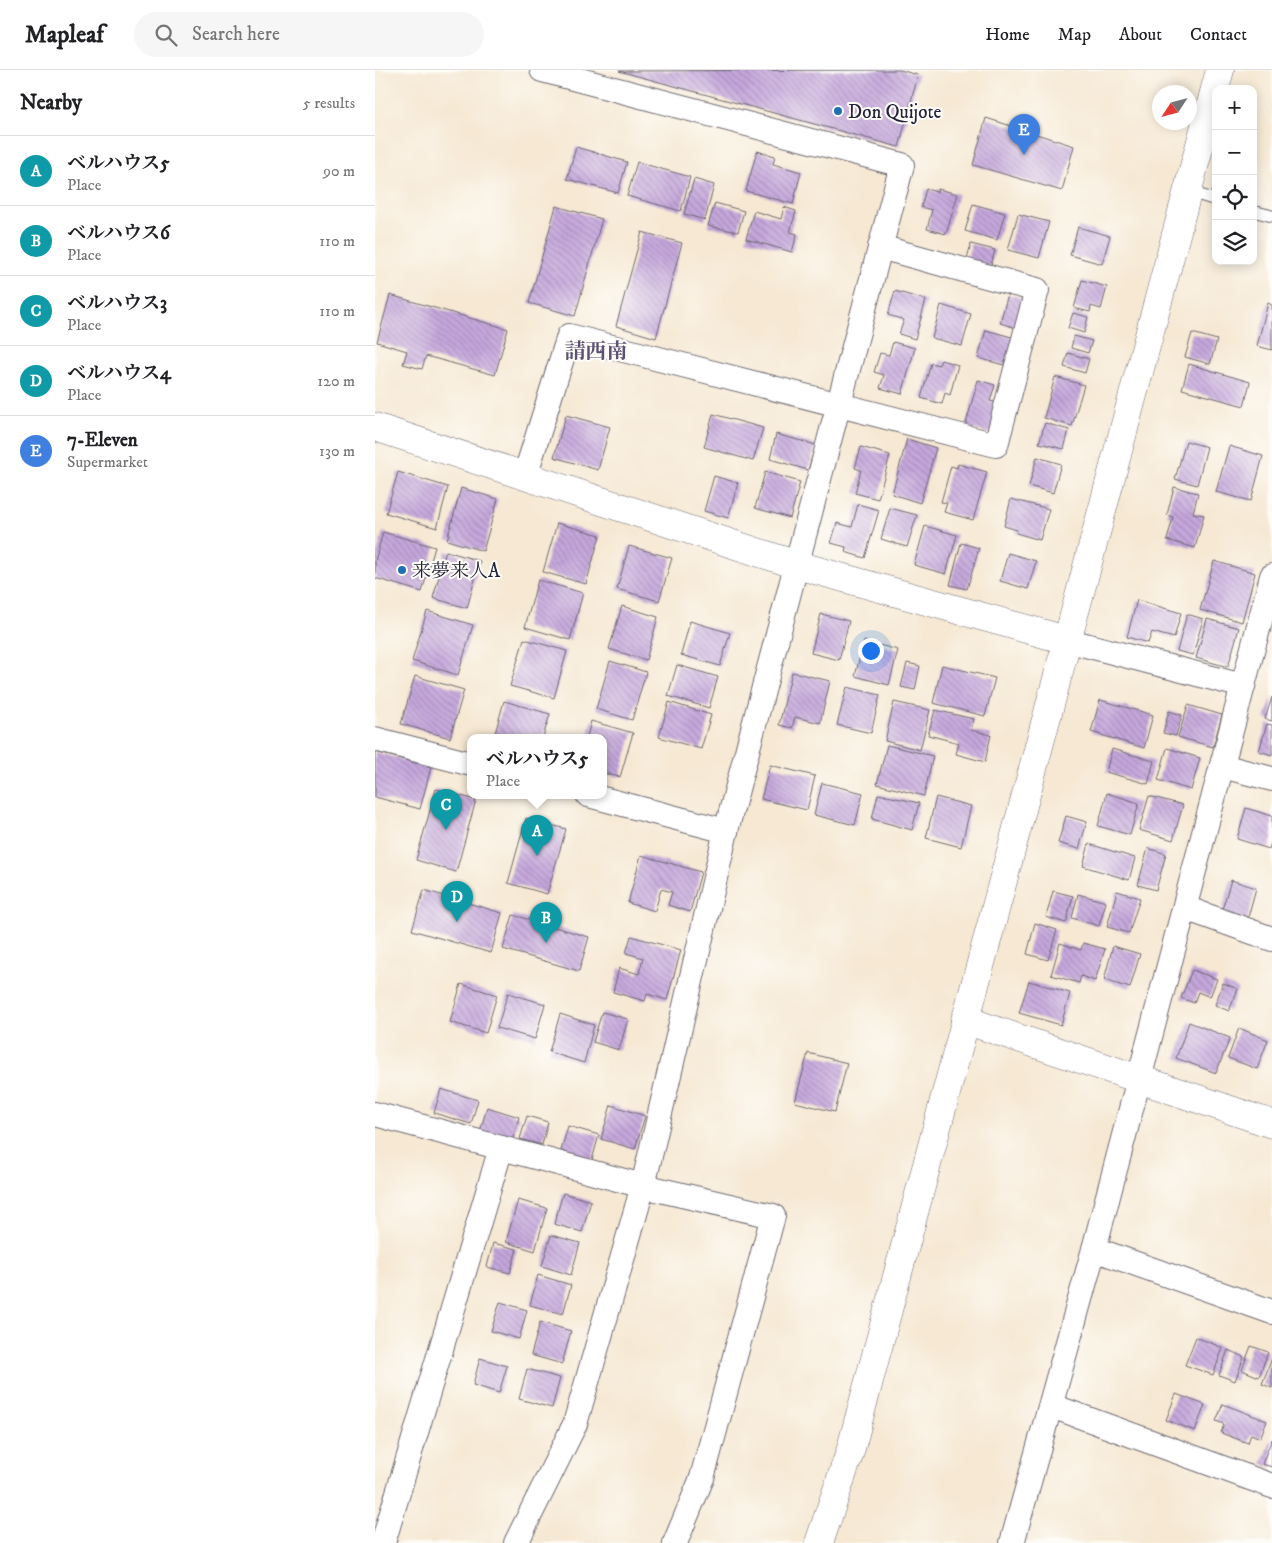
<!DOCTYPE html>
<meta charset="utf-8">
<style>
body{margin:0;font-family:"IM FELL DW Pica","Noto Serif JP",serif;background:#f6f6f6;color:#202124}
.controls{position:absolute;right:15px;top:15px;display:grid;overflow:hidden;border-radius:10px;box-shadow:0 2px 12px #0003}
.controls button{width:45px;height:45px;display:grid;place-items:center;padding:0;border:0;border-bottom:1px solid #e0e0e0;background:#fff;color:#202124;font:25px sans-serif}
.compass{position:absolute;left:777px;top:15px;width:45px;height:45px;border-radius:50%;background:#fff;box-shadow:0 2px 12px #0003;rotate:234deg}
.you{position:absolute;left:495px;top:580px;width:18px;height:18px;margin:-12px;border:4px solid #fff;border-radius:50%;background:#1a73e8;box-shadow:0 0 0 8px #1a73e833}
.badge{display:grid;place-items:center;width:32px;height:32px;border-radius:50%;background:#1f6fb2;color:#fff;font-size:16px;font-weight:700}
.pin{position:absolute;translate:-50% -41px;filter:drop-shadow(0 1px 2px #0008)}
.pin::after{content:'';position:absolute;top:26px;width:18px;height:15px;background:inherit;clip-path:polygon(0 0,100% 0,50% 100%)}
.popup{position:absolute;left:92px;top:664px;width:140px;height:65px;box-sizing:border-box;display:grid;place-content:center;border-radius:10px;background:#fff;filter:drop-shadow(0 1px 4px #0005);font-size:16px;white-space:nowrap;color:#757577}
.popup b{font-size:19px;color:#202124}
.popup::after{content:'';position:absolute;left:50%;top:100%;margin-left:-10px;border:10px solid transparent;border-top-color:#fff}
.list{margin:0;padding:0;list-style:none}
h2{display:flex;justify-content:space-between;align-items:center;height:65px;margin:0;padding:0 20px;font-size:21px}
h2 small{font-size:16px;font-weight:400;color:#757577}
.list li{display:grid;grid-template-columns:32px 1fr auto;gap:15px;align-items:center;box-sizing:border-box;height:70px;padding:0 20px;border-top:1px solid #e0e0e0}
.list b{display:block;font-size:19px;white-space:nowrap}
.list p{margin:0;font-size:16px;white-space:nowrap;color:#757577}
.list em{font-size:16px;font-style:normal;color:#757577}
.icon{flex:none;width:28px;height:28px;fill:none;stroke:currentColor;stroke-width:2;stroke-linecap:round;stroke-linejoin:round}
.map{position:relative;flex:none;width:897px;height:1473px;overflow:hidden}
header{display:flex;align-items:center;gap:30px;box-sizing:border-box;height:70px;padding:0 25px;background:#fff;border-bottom:1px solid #e0e0e0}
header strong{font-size:24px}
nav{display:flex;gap:28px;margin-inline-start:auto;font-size:18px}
.search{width:350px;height:45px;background:#f6f6f6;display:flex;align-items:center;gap:12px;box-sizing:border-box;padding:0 18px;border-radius:28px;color:#757577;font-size:19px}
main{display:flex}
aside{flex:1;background:#fff}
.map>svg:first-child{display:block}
.building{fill:url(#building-back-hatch)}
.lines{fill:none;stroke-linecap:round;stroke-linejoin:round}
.lane-casing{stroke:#6c6770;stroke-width:13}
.street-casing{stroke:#6c6770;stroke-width:26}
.secondary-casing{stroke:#6c6770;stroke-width:29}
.lane{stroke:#fff;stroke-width:11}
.street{stroke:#fff;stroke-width:24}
.secondary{stroke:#fff;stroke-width:28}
.poi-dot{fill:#1f6fb2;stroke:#fdfcf7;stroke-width:2}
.labels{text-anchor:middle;stroke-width:4;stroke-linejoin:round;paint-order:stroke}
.poi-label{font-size:19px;fill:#22223b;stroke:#fdfcf7;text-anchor:start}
.quarter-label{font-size:21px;font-weight:bold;fill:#5b5174;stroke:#fdfcf7}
</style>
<header>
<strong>Mapleaf</strong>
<div class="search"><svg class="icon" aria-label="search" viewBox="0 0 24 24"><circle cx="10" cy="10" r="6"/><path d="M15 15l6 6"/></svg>Search here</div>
<nav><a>Home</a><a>Map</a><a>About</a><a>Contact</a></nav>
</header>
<main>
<aside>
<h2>Nearby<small>5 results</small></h2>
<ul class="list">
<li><span class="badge" style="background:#0f9aa8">A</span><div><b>ベルハウス5</b><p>Place</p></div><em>90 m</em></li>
<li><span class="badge" style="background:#0f9aa8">B</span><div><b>ベルハウス6</b><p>Place</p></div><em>110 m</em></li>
<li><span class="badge" style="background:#0f9aa8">C</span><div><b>ベルハウス3</b><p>Place</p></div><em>110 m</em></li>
<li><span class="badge" style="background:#0f9aa8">D</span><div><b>ベルハウス4</b><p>Place</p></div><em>120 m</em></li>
<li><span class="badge" style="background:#3f7fe0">E</span><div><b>7-Eleven</b><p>Supermarket</p></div><em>130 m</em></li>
</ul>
</aside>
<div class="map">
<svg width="897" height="1473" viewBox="0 0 897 1473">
<defs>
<pattern id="building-back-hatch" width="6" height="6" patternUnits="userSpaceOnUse" patternTransform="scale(1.25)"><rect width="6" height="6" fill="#c6a8dd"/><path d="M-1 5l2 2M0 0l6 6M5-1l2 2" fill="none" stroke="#a088b4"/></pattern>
</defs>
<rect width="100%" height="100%" fill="#fdfcf7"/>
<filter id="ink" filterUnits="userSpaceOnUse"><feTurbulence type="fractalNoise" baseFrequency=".02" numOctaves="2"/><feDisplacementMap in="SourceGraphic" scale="10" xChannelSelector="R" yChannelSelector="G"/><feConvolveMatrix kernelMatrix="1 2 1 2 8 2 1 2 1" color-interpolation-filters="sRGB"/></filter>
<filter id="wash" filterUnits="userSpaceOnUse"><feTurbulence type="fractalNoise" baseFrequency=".0096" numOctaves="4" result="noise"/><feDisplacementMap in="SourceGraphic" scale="20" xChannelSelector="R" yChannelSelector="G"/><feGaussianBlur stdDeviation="1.12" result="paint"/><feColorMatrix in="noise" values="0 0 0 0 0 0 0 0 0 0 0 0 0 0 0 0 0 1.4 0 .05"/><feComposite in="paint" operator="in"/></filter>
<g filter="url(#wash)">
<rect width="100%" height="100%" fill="#f6e8d3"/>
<g id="blocks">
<!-- building -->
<g class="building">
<path d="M525,0L543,5L524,77L244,1Z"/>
<path d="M611,48L699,76L687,121L598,95Z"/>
<path d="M201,77L252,92L243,123L192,109Z"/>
<path d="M382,81L400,86L398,94L426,102L418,134L371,121Z"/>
<path d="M262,92L315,107L306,141L252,126Z"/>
<path d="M319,109L339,115L330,150L309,144Z"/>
<path d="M551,119L562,122L563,119L583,124L571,164L552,159L557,140L546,137Z"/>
<path d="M340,133L369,141L363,162L333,156Z"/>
<path d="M598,134L630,143L622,170L590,161Z"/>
<path d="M181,136L227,149L200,246L154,233Z"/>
<path d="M409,137L421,141L415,162L422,164L417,182L371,169L379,141L406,149Z"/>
<path d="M643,144L674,152L664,188L633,180Z"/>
<path d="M703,157L735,166L727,194L695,185Z"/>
<path d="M267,162L307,173L281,268L241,256Z"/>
<path d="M596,174L620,180L615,199L591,192Z"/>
<path d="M707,210L732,217L726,239L716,236L715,242L699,238Z"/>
<path d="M520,221L551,230L540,269L524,264L529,250L513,245Z"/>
<path d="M633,224L653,230L645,259L625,253Z"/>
<path d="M15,225L133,259L120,305L51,286L47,299L28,294L32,281L2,272Z"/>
<path d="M893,233L897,235V280L882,276Z"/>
<path d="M566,235L596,244L587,276L557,268Z"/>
<path d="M698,243L713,247L709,263L693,258Z"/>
<path d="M611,260L644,269L636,297L603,288Z"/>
<path d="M817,263L842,270L835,294L810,287Z"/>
<path d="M699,266L717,271L713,283L696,278Z"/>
<path d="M518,272L540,278L527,324L505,318L509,305L499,302L505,283L514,285Z"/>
<path d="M693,283L714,289L710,303L689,297Z"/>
<path d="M566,290L583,295L575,325L570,323L567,334L546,328L556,293L564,295Z"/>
<path d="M814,294L875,312L869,336L807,319Z"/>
<path d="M680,307L709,315L697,356L669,348Z"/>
<path d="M603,310L620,315L615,331L625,333L616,364L590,357Z"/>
<path d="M338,344L388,358L378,391L329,377Z"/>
<path d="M191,345L235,357L223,400L179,387Z"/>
<path d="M670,353L694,360L689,379L664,373Z"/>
<path d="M401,364L441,375L433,400L395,389Z"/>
<path d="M532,369L561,378L545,433L517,424Z"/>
<path d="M811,371L832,377L822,415L800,409Z"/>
<path d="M854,376L888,386L876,431L841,422Z"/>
<path d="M486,377L515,385L503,429L480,423L486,400L480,398Z"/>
<path d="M662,387L686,394L678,423L654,416Z"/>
<path d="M583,394L612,402L598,450L569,442L572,433L566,432L576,396L582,398Z"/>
<path d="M23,402L73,417L62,458L11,443Z"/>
<path d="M390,402L425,412L415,448L380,438Z"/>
<path d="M339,406L363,413L353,448L329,441Z"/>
<path d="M799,417L823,423L818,443L829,445L820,478L792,470L798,447L792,445Z"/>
<path d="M86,418L123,429L108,481L72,470Z"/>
<path d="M636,429L674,439L665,470L641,463L642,460L629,456Z"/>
<path d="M483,434L504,440L490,488L470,482L471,477L456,473L462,453L477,457Z"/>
<path d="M515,438L542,445L532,477L506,469Z"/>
<path d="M182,453L225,465L211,514L168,502Z"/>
<path d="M550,456L582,465L571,504L539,495Z"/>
<path d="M8,462L60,477L47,522L0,508V491Z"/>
<path d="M586,473L604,478L592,519L575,515Z"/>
<path d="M254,476L297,488L284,531L242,519Z"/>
<path d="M71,481L105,491L92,538L58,528Z"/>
<path d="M633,483L661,491L653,519L625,511Z"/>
<path d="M839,491L880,503L867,552L825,540Z"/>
<path d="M163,510L208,523L195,570L150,557Z"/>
<path d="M762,530L806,543L799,568L777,562L773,573L752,567Z"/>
<path d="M247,536L283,547L271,590L234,579Z"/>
<path d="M52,541L98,555L83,605L37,591Z"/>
<path d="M446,544L474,551L464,590L436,583Z"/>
<path d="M812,544L828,549L818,585L802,581Z"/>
<path d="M832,549L864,558L853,597L821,588Z"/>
<path d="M315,551L355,563L345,596L306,585Z"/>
<path d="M149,569L192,581L179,628L135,616Z"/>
<path d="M489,571L523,580L514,615L480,606Z"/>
<path d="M235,591L271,602L257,650L221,639Z"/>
<path d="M532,593L545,596L540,620L526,617Z"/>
<path d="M302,595L343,607L334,638L293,626Z"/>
<path d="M567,595L620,608L610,646L558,633Z"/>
<path d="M417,602L455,611L445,653L420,647L417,658L404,655Z"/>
<path d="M40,606L89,620L75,668L26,654Z"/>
<path d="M472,617L505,625L496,663L462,655Z"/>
<path d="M897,627V651L890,649Z"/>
<path d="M725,630L778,645L769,678L716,662Z"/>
<path d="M129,631L175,644L168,667H119Z"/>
<path d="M294,632L336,645L326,679L284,667Z"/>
<path d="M519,632L555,640L545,680L510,671Z"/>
<path d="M813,635L847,645L838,677L803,667Z"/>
<path d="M560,640L599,649L596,660L616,665L610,692L581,684L584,673L553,665Z"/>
<path d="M794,641L807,645L801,666L788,663Z"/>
<path d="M216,651L258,663L245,707L228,703V667H212Z"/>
<path d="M892,654L897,655V685L884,681Z"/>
<path d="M512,675L558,686L549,726L502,714Z"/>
<path d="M792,678L825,688L816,720L783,710Z"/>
<path d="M737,679L779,691L773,714L731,702Z"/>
<path d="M0,682L56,697L45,739L0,727Z"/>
<path d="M395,695L440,706L432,740L386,729Z"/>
<path d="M447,713L488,723L480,755L439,745Z"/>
<path d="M61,719L101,730L81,802L41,790Z"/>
<path d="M732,723L764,733L755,765L723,756Z"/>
<path d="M503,724L544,733L537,760L497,749Z"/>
<path d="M774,726L808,735L798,770L764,760Z"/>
<path d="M561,727L596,736L586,777L551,768Z"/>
<path d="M871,738L897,746V770L894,779L862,769Z"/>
<path d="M691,746L712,752L704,779L683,773Z"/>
<path d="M151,748L191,759L172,824L133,813Z"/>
<path d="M714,774L760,788L754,810L708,796Z"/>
<path d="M773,778L791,784L781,820L763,815Z"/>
<path d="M266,785L326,802L315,842L293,835L297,822L286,819L280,841L253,833Z"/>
<path d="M856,810L881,818L872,851L846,843Z"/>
<path d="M49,820L127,843L116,883L37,860Z"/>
<path d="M678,821L698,826L691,853L671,847Z"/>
<path d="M742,821L765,828L754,863L732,857Z"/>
<path d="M703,824L731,832L724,856L697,848Z"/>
<path d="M138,845L214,867L204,901L128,879Z"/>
<path d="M660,853L682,860L673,890L652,884Z"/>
<path d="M256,866L306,880L292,930L272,924L270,931L238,922L244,898L264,904L268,888L251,883Z"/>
<path d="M685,873L706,880L708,873L730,879L720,911L706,906L704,913L676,905Z"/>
<path d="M738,876L765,884L755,918L729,910Z"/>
<path d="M817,900L842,909L835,927L823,922L819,933L806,928Z"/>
<path d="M654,911L695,923L686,955L644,943Z"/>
<path d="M848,913L863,919L854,941L840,935Z"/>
<path d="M86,914L122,925L111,963L75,952Z"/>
<path d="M133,923L170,934L160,969L122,958Z"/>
<path d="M227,942L253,949L244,980L218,972Z"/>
<path d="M185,944L219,955L209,993L174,982Z"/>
<path d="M814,952L855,968L841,1003L801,988Z"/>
<path d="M864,958L893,970L882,999L853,988Z"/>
<path d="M433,983L472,993L460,1042L420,1032Z"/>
<path d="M66,1019L103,1030L96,1054L59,1043Z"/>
<path d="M236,1035L270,1046L260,1079L226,1069Z"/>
<path d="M112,1037L144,1047L137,1072L105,1062Z"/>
<path d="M152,1046L173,1052L167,1075L145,1069Z"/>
<path d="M193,1056L224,1065L217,1090L186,1081Z"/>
<path d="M188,1123L216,1131L207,1162L179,1154Z"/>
<path d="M143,1130L172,1138L160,1181L131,1172Z"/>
<path d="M176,1165L205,1173L196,1205L167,1196Z"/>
<path d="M118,1173L142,1179L135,1203L112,1197Z"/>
<path d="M163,1205L196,1215L188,1244L155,1235Z"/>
<path d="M125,1232L152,1240L144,1269L116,1261Z"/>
<path d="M165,1252L196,1261L187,1294L156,1285Z"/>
<path d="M821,1267L848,1278L838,1305L810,1295Z"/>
<path d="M876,1276L893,1282L884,1307L867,1300Z"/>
<path d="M853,1280L869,1287L860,1311L844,1305Z"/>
<path d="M105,1288L132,1296L124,1323L98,1315Z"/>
<path d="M897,1288V1318L887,1314Z"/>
<path d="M152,1299L185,1308L177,1338L144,1329Z"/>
<path d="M801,1324L830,1335L820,1361L791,1350Z"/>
<path d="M848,1334L892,1351L885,1368L876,1364L873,1373L846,1363L849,1354L841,1351Z"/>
<path d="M897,1369V1397L887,1394Z"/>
</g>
</g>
</g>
<g filter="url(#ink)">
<use href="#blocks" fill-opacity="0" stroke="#6c6770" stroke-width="1"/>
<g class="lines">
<!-- lane casing -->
<g class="lane-casing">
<g id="lane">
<path d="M812,121L841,130"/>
<path d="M878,141L897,146"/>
</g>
</g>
<!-- street casing -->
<g class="street-casing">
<g id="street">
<path d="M150,406L194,266L621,375L662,220L505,177"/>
<path d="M691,570L868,616"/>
<path d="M0,669L96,694"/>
<path d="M847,696L897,709"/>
<path d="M213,725L351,761"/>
<path d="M810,838L897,869"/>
<path d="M0,1044L268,1116L398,1146L327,1408L300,1473"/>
<path d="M719,1179L897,1242"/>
<path d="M677,1336L897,1416"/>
<path d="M8,1473L126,1078"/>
<path d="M141,1473L200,1354L268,1116L351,761L527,95L167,0"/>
<path d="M637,1473L719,1179L897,506"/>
</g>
</g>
<!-- secondary casing -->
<g class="secondary-casing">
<g id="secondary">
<path d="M0,357L422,495L691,570"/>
<path d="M590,950L897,1054"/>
<path d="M444,1473L475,1382L845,0"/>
</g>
</g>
<!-- lane -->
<use href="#lane" class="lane"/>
<!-- street -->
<use href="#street" class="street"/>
<!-- secondary -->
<use href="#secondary" class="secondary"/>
</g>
</g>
<!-- markers -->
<g class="poi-dot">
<circle cx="463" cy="41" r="5"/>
<circle cx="27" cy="500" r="5"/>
</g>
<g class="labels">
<!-- poi labels -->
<g class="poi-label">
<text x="473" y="48">Don Quijote</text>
<text x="37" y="507">来夢来人A</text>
</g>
<!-- quarter labels -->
<g class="quarter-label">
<text x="221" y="288">請西南</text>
</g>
</g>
</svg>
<div class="controls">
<button>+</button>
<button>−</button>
<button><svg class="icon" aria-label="locate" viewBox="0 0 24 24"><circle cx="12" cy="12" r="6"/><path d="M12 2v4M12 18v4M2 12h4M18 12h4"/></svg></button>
<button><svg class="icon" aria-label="layers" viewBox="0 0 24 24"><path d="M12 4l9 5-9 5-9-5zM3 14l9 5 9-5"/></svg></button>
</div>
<svg class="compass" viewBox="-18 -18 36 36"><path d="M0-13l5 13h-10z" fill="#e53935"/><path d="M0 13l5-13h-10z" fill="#757577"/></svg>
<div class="you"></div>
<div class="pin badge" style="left:162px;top:786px;background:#0f9aa8">A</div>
<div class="popup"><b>ベルハウス5</b>Place</div>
<div class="pin badge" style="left:171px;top:873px;background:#0f9aa8">B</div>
<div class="pin badge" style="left:71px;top:760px;background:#0f9aa8">C</div>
<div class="pin badge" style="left:82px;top:852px;background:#0f9aa8">D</div>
<div class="pin badge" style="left:649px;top:85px;background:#3f7fe0">E</div>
</div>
</main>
